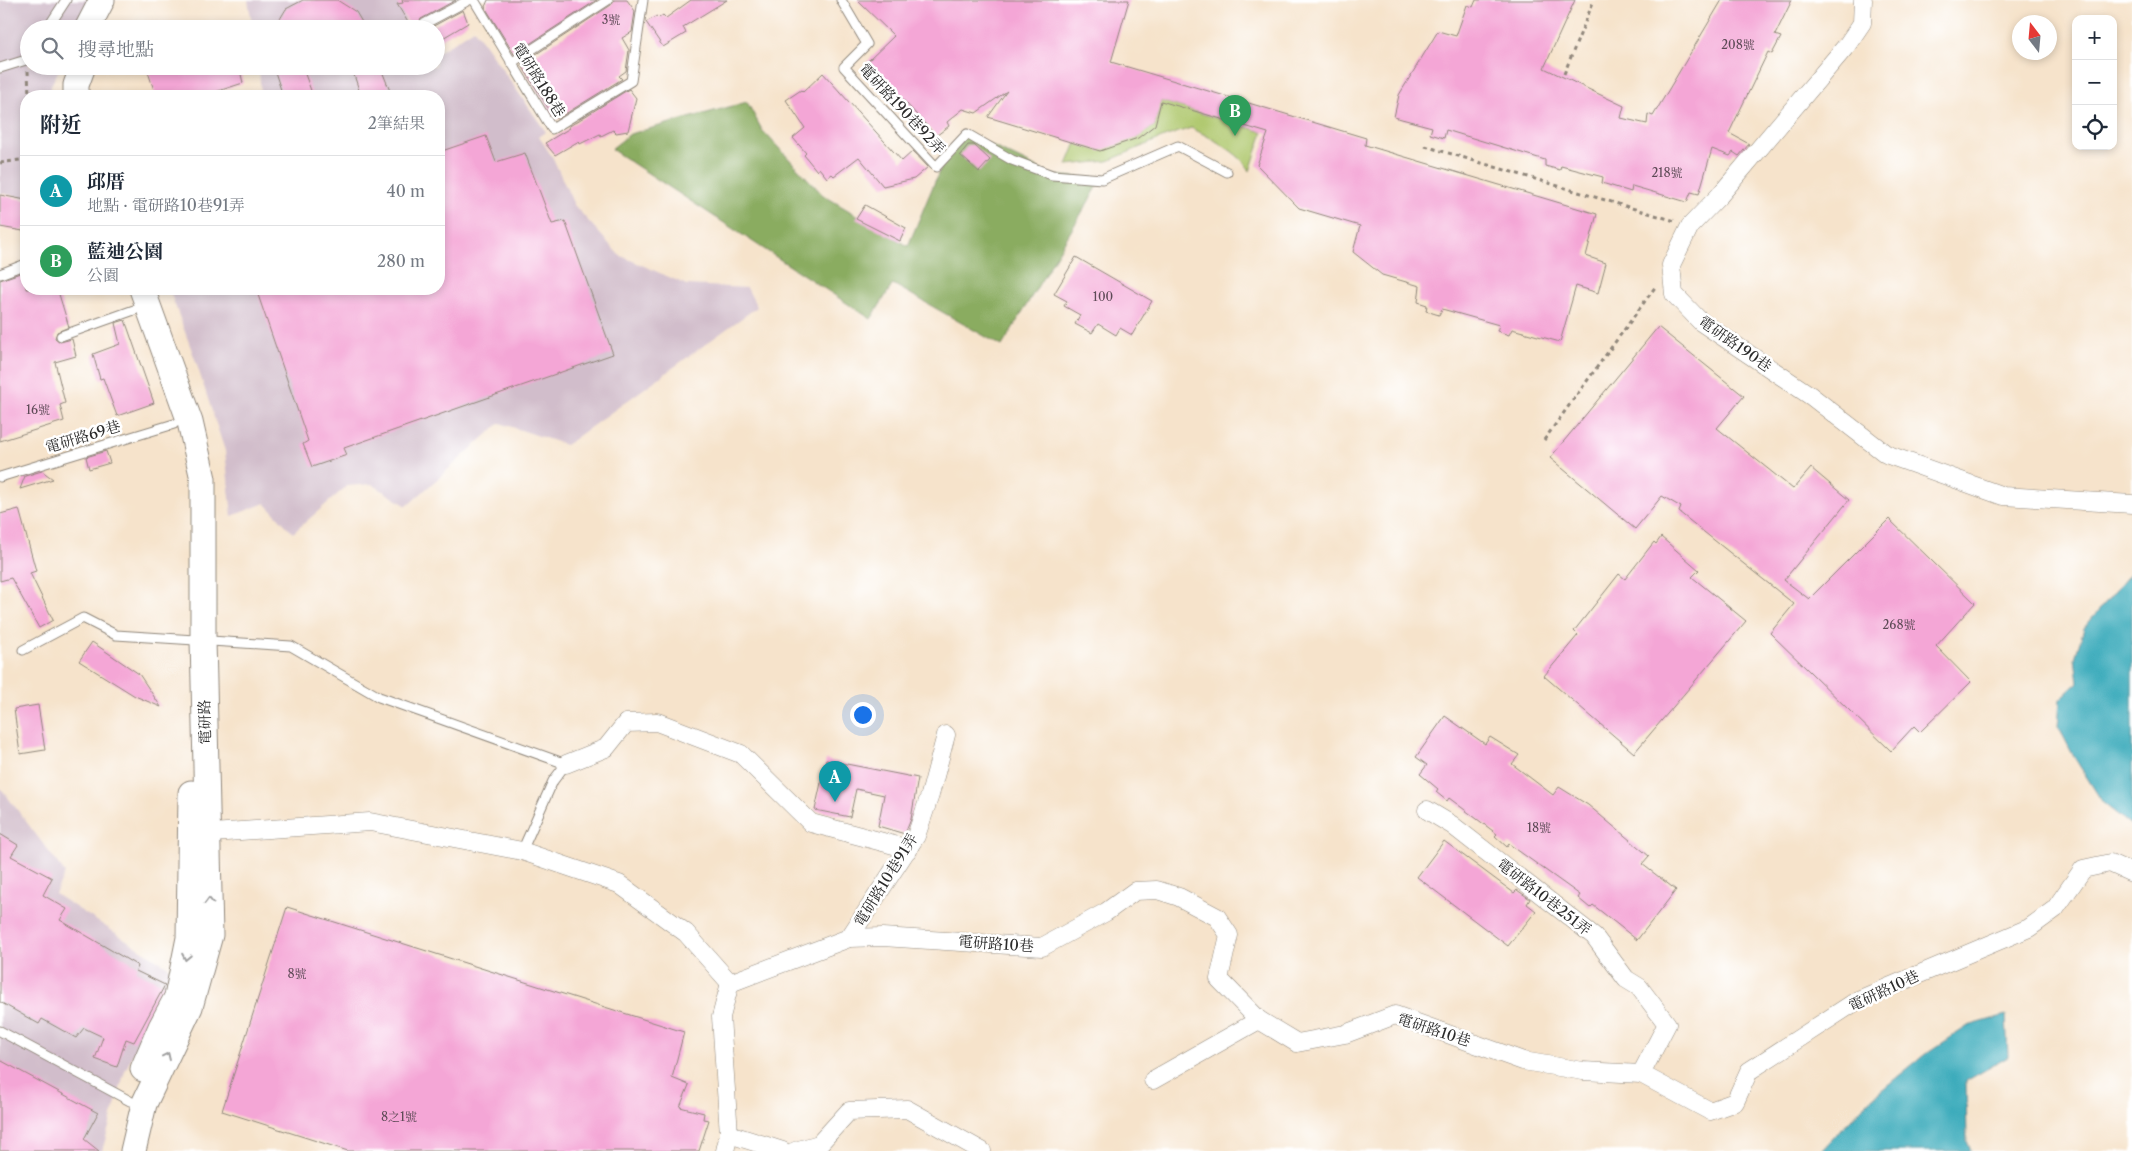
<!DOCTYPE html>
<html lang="zh-TW">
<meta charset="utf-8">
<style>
body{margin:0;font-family:"Libre Caslon Text","Noto Serif TC",serif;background:#f6f6f7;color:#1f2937}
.controls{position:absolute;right:15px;top:15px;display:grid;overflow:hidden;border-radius:10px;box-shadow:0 2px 8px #0003}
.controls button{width:45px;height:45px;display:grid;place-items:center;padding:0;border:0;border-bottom:1px solid #e0e1e3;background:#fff;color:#1f2937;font:25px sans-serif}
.compass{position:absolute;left:2012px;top:15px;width:45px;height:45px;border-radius:50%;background:#fff;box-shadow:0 2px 8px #0003;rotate:344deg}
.you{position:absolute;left:862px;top:714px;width:18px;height:18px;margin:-12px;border:4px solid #fff;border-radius:50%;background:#1a73e8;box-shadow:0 0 0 8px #1a73e833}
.badge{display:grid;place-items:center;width:32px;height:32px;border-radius:50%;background:#db2777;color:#fff;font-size:16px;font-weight:700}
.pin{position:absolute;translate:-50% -41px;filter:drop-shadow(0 1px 2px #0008)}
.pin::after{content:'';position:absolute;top:26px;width:18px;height:15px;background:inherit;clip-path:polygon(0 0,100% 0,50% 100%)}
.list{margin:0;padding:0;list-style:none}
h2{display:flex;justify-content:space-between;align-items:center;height:65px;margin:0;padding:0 20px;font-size:21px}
h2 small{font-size:16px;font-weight:400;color:#747a83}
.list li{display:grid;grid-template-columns:32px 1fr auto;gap:15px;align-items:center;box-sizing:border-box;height:70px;padding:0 20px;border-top:1px solid #e0e1e3}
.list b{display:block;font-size:19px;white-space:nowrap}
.list p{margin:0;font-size:16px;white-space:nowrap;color:#747a83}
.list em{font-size:16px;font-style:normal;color:#747a83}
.icon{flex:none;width:28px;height:28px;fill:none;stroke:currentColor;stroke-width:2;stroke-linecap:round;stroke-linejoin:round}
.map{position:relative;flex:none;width:2132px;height:1151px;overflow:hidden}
.search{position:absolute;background:#fff;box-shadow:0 2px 8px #0003;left:20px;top:20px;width:425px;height:55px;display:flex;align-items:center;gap:12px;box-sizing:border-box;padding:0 18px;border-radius:28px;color:#747a83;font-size:19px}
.panel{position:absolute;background:#fff;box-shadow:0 2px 8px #0003;left:20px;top:90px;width:425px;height:205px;border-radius:20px}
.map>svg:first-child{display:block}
.industrial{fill:#d1bdcb}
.green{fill:#aec76c;stroke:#6c794c}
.forest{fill:#8aac60;stroke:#5a6c46}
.water{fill:#3eacbc;stroke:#346c74}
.building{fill:#f4a6d6}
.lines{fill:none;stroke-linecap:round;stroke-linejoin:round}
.lane-casing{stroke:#90877b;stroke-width:11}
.street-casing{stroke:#90877b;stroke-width:19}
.secondary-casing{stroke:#90877b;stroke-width:27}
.path{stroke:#90877b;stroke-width:3;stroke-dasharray:4 4;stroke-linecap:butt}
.lane{stroke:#fff;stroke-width:9}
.street{stroke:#fff;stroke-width:18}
.secondary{stroke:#fff;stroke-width:25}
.oneway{stroke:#a0a0a0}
.labels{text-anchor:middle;stroke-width:5;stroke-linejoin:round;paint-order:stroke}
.number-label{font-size:12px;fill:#5d4a56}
.street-label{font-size:15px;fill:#2b2b2b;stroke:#fff}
</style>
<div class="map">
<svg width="2132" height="1151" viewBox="0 0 2132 1151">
<rect width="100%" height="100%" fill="#fff"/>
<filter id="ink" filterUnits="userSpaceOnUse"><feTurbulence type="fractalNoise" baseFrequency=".02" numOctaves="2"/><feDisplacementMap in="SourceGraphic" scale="10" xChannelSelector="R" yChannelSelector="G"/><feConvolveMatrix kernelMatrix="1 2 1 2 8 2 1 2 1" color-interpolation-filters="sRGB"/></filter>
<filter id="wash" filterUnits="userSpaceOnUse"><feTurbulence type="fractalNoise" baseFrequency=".0096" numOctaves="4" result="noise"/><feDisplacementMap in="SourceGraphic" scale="20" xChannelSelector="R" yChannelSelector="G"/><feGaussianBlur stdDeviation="1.12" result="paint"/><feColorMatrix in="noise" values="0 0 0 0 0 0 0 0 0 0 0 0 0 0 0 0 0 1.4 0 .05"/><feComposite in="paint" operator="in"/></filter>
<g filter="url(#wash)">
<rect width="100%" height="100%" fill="#f6e3cb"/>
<!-- industrial -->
<g class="industrial">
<path d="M0,0H95L80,29H29V66H61L51,85V96H26V198L0,193Z"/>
<path d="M248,0H399L408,29H253Z"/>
<path d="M474,29L546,132L539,137L553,158L574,205L619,255L687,285L747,288L757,307L566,445L500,423L407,506L372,484L347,486L293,533L265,503L232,516L225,451L195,359L169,289H439V96H261L259,66H436V54Z"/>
<path d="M0,787L65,873L55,894L173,970L125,1071L102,1151H0Z"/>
</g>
<!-- green -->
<path class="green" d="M1161,101L1263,132L1250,171C1242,154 1208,136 1191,128L1164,137L1108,161L1067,165L1076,143L1138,138L1155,125Z"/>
<!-- forest -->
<path class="forest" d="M747,102L762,130L823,195L908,246L946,155L967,134L1052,175L1102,179L1002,346L893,284L871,319L611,149L630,134Z"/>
<!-- water -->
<g class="water">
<path d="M2132,571V826L2103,803L2074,757L2058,726L2060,699L2078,682L2075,658L2084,628Z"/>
<path d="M2006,1015L2008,1057L1966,1081L1967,1141L1971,1151H1821L1867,1102L1924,1055L1968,1026Z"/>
</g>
<g id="blocks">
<!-- building -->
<g class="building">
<path d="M303,0H337L356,12L366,29H334L321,25L308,29H274L286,9Z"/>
<path d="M402,0H456L421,19L418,23L420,29H412L397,4L403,3Z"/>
<path d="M488,0H597L514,54L485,7Z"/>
<path d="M614,0H627L635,11L632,32L622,38L629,50L626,71L619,76L622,79L557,119L553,116L521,64L611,5Z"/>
<path d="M691,0H727L683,27L686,33L663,47L646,22L657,16L659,18L663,15L666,18Z"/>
<path d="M857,0H1129L1111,62L1366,138L1365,145L1597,214L1586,256L1606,263L1598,293L1576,286L1560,342L1512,329L1509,335L1497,331L1499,325L1442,309L1439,315L1426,311L1427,305L1418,302L1420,286L1382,275L1353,252L1360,226L1299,208L1257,165L1268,133L1161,101L1155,125L1138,138L1100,151L988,117L1007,91L976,113L963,109L947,122L949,126L936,136L896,92L894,93L867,62L894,36Z"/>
<path d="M1476,0H1575L1544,68L1624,106L1621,118L1647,124L1648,114L1653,116L1722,0H1792L1775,35L1781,37L1772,54L1768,52L1729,133L1749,144L1739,156L1733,152L1730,156L1712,149L1699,194L1691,192L1687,202L1632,186L1631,192L1602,183L1603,177L1561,166L1560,170L1545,166V160L1446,130L1444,138L1430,134L1432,127L1394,117L1399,95L1438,31L1456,36L1467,5L1473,7Z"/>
<path d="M463,10L468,23L436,42V29H428Z"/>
<path d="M146,66H239L243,83L203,96H156Z"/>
<path d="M273,66H302L313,96H283Z"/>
<path d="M351,66H380L392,96H361Z"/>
<path d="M823,73L902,161L913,151L928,167L914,179L883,186L859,157L834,176L832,174L827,178L819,168L817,171L804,155L806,153L793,138L805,128L786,100L801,90L803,92Z"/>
<path d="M629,89L636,98L628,131L616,133L613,130L601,136L600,134L580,144L579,141L555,155L545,143L570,128L568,127Z"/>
<path d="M486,136L496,162L525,153L552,224L565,221L613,354L344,448L347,455L312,467L303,444L308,441L256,289H439V152Z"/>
<path d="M968,145H974L990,160L979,172L960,155Z"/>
<path d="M0,195L26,200V228L24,227L23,231L0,227Z"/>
<path d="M865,205L906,228L900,241L856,219Z"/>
<path d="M1076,257L1152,301L1132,335L1120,328L1116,335L1098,324L1092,333L1075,324L1080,315L1064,306L1067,301L1054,294Z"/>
<path d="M26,271V289H52L53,292L58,291L69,327L57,332L55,338L60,342L72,339L76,356L55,362L65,403L60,405L64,421L0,441V280Z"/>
<path d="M125,320L154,403L117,416L103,378L100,379L93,354L120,344L115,323Z"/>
<path d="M1658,327L1744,396L1717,428L1793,489L1811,468L1849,500L1784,580L1809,599L1889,519L1975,603L1936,646L1971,682L1920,732L1914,726L1891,751L1770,633L1794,604L1679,512L1681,507L1662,496L1635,529L1550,458Z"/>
<path d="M106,451L110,463L89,469L86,457Z"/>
<path d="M42,471L53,479L20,489L25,476Z"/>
<path d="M19,509L36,571L30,573L53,620L39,628L11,578L0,581V514Z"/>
<path d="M1661,537L1699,570L1692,577L1746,621L1634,753L1544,676L1578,635L1574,631L1619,574L1625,579L1654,542L1656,544Z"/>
<path d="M92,642L139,674L161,707L135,696L79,661Z"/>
<path d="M38,705L45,750L20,754L14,709Z"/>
<path d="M1445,716L1485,744L1490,737L1519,755L1512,764L1553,795L1559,787L1588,805L1649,856L1642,864L1676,890L1637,940L1593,905L1590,908L1578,898L1580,895L1509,844L1507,847L1495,836L1497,834L1449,798L1447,801L1436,792L1438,789L1420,774L1427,765L1416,757Z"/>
<path d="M826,760L918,778L911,819L905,834L878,826L884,795L856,789L850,817L815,810Z"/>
<path d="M0,834L18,845L11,856L52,878L43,895L67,909L60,920L138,966L136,971L165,985L134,1042L126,1039L117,1067L95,1059L103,1037L84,1028L76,1038L42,1019L39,1024L0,1002Z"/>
<path d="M1444,841L1514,893L1517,890L1530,899L1527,904L1536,911L1508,946L1417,877Z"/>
<path d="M287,907L684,1032L672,1078L689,1085L680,1107L704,1113L703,1119L709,1120L699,1151H348L222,1111Z"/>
<path d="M0,1060L98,1113L84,1139L99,1151H0Z"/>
</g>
</g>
</g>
<g filter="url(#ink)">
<use href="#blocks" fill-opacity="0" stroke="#90877b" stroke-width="1"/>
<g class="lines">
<!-- lane casing -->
<g class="lane-casing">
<g id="lane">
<path d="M474,0L552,129L631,81L643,0"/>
<path d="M841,0L867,44L844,67L936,167L967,134L1012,160L1052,175L1102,179L1178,146L1227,172"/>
<path d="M424,24L469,0"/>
<path d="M47,29L66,0"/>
<path d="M511,63L608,0"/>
<path d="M0,68L26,60L29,57"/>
<path d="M0,274L26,264"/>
<path d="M61,336L134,310"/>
<path d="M0,477L174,424"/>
<path d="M23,650L83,618L116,635L291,646L379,697L566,764L553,781L522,851"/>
<path d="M0,1031L130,1101"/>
</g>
</g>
<!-- street casing -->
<g class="street-casing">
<g id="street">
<path d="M1863,0L1862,23L1847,45L1720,195L1690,226L1671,265L1674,294L1701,322L1811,396L1886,454L2003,496L2132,504"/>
<path d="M566,764L606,748L626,723L657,722L741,754L811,823L909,849"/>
<path d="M1427,810L1452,825L1594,936L1626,979L1639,987L1667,1024L1641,1074"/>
<path d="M198,834L370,822L522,851L619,884L686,933L730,983"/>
<path d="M849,938L916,836L930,795L946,735"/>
<path d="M730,983L849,938L882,937L1042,947L1106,912L1135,891L1157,890L1179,897L1217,917L1229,935L1219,979L1259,1020L1297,1043L1345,1034L1395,1015L1523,1061L1583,1071L1641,1074L1710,1111L1735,1102L1749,1071L1858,1000L2029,928L2055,909L2083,869L2110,863L2132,873"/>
<path d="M1153,1080L1259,1020"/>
<path d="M729,1134L783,1151"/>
<path d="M725,1151L729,1134L721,1017L730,983"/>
<path d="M795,1151L819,1144L849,1111L907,1109L982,1151"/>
</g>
</g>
<!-- secondary casing -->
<g class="secondary-casing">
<g id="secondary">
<path d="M87,29L102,0"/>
<path d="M76,96V85L83,66"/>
<path d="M143,1069L161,1027L177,997L189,938L191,793"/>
<path d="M133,1151L144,1104L190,1007L210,935L203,640V479L190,422L142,289"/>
</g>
</g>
<!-- path -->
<g class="path">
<path d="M28,71L29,96"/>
<path d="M1564,74L1594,0"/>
<path d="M1425,146L1675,221"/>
<path d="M0,163L26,159"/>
<path d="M1544,440L1656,286"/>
</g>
<!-- lane -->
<use href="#lane" class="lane"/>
<!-- street -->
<use href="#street" class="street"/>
<!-- secondary -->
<use href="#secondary" class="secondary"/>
</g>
<!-- one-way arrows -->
<defs><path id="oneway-chevron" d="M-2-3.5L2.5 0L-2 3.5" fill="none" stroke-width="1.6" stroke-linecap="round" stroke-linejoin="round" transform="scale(1.25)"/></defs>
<g class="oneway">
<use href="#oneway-chevron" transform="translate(209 901) rotate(-91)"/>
<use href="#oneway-chevron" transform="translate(186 957) rotate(101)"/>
<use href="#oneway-chevron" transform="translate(167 1056) rotate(-65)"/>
</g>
</g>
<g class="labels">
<!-- number labels -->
<g class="number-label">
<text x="611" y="24">3號</text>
<text x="1738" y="49">208號</text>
<text x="1667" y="177">218號</text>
<text x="1103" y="301">100</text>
<text x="38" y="414">16號</text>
<text x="1899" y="629">268號</text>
<text x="1539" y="832">18號</text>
<text x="297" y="978">8號</text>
<text x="399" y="1121">8之1號</text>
</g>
<!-- street labels -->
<g class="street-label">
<text transform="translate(539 80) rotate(58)" y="5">電研路188巷</text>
<text transform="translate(902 109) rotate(47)" y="5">電研路190巷92弄</text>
<text transform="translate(1735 344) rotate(35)" y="5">電研路190巷</text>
<text transform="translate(83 437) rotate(-17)" y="5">電研路69巷</text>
<text transform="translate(205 722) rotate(-91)" y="5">電研路</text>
<text transform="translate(886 880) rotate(-58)" y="5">電研路10巷91弄</text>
<text transform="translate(1544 897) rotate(38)" y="5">電研路10巷251弄</text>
<text transform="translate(996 944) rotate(4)" y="5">電研路10巷</text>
<text transform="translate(1884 991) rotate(-25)" y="5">電研路10巷</text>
<text transform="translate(1434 1030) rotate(18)" y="5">電研路10巷</text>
</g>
</g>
</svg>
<div class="controls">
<button>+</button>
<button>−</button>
<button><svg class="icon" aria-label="locate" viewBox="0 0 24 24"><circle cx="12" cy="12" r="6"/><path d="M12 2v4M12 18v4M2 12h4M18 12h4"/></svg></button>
</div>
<svg class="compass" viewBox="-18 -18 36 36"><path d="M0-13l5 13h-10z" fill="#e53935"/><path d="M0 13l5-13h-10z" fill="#747a83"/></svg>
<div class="you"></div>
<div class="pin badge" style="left:835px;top:802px;background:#0f9aa8">A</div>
<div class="pin badge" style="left:1235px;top:136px;background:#2e9e5b">B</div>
<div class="search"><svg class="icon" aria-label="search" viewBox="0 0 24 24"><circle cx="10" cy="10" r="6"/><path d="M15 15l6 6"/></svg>搜尋地點</div>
<section class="panel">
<h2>附近<small>2筆結果</small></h2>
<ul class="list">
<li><span class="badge" style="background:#0f9aa8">A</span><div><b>邱厝</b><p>地點 · 電研路10巷91弄</p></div><em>40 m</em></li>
<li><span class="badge" style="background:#2e9e5b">B</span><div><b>藍迪公園</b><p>公園</p></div><em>280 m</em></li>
</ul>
</section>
</div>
